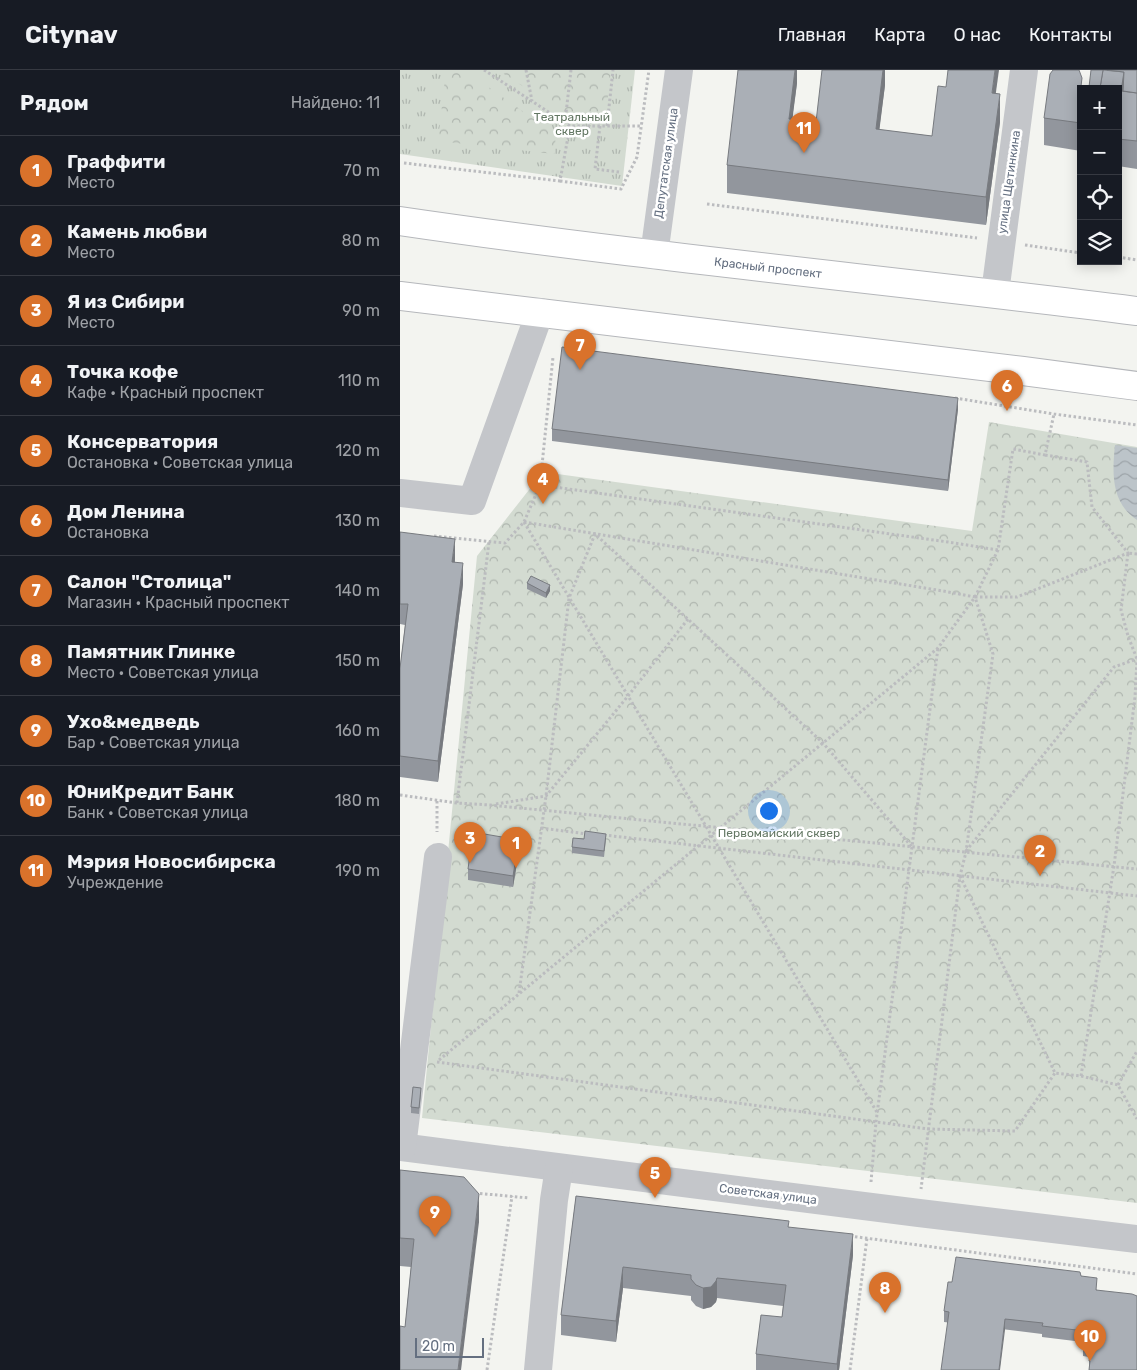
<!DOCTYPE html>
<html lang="ru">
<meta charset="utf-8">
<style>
body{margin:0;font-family:Rubik,sans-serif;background:#20242c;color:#f1f3f6}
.controls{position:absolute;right:15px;top:15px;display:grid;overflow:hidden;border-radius:0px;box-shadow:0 2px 12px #0003}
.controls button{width:45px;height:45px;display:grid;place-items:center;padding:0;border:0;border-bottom:1px solid #363941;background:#171b24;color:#f1f3f6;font:25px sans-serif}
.scale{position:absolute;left:15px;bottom:12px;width:69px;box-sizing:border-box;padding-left:5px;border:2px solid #646f80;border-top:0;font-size:14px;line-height:18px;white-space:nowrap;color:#646f80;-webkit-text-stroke:4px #fff;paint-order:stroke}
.you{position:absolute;left:368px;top:740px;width:18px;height:18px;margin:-12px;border:4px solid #fff;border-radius:50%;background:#1a73e8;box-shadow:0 0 0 8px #1a73e833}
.badge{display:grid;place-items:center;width:32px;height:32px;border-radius:50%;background:#d9722b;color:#fff;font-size:16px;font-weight:700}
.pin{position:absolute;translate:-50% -41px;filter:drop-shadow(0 1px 2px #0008)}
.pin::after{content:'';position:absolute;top:26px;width:18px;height:15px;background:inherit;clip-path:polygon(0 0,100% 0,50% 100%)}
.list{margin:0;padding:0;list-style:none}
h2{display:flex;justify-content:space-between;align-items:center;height:65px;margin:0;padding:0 20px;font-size:21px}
h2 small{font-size:16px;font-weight:400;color:#9ea1a6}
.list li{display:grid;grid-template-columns:32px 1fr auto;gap:15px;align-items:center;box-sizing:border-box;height:70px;padding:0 20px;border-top:1px solid #363941}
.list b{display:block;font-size:19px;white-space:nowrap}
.list p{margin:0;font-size:16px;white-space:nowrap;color:#9ea1a6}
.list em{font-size:16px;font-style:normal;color:#9ea1a6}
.icon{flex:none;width:28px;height:28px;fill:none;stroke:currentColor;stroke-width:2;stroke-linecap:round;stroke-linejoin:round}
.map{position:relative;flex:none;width:737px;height:1300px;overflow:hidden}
header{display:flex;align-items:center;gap:30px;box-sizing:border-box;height:70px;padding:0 25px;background:#171b24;border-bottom:1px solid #363941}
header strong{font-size:24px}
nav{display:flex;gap:28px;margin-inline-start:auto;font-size:18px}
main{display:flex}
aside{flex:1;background:#171b24}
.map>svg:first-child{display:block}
.grass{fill:url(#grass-tufts)}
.forest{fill:url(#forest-crowns)}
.water{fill:url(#water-waves)}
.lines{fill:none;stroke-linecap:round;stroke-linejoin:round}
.major-casing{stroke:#b5b7bb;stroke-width:30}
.path{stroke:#bbbcbf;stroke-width:3;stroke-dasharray:2.5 2.5;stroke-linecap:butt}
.minor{stroke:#c4c6ca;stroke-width:28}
.major{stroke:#fff;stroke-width:28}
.wall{fill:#92969d}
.shaded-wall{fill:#777a7f}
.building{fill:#aaafb6;stroke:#777a7f}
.labels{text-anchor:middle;stroke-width:5;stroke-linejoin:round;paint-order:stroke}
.park-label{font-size:12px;fill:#637763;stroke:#fff}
.street-label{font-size:12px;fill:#646f80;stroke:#fff}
</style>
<header>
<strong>Citynav</strong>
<nav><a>Главная</a><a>Карта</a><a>О нас</a><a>Контакты</a></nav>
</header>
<main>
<aside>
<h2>Рядом<small>Найдено: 11</small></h2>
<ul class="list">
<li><span class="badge">1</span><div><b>Граффити</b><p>Место</p></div><em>70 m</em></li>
<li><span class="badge">2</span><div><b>Камень любви</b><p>Место</p></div><em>80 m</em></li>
<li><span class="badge">3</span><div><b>Я из Сибири</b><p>Место</p></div><em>90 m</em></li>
<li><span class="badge">4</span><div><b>Точка кофе</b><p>Кафе · Красный проспект</p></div><em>110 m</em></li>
<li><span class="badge">5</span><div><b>Консерватория</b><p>Остановка · Советская улица</p></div><em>120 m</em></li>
<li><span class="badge">6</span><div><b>Дом Ленина</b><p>Остановка</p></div><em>130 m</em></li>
<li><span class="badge">7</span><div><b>Салон &quot;Столица&quot;</b><p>Магазин · Красный проспект</p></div><em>140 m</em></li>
<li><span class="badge">8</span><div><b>Памятник Глинке</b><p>Место · Советская улица</p></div><em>150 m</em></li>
<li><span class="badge">9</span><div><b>Ухо&amp;медведь</b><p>Бар · Советская улица</p></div><em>160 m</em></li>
<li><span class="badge">10</span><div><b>ЮниКредит Банк</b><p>Банк · Советская улица</p></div><em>180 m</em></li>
<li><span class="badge">11</span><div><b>Мэрия Новосибирска</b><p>Учреждение</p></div><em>190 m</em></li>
</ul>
</aside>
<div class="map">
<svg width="737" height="1300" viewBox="0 0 737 1300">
<defs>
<pattern id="grass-tufts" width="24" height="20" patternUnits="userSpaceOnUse" patternTransform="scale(1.25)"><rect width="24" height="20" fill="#d3dbd1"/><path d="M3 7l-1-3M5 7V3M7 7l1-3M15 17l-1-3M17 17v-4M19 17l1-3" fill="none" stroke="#afb6af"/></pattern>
<pattern id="forest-crowns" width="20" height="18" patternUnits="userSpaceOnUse" patternTransform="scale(1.25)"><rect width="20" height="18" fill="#d3dbd1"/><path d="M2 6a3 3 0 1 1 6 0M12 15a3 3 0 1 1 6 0" fill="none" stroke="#afb6af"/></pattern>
<pattern id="water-waves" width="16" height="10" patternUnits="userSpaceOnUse" patternTransform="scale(1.25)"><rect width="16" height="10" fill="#bcc4c9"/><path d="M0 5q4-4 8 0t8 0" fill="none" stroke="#9ca3a8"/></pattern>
</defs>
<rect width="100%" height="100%" fill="#f3f4f0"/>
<!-- grass -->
<path class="grass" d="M0,0H235L222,116L0,84Z"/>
<!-- forest -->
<g class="forest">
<path d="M46,0L66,1L156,65L154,84L38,71Z"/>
<path d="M98,0H211L205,52L171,48Z"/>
<path d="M589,352L737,377V1133L22,1048L77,486L143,402L572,461Z"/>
</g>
<!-- water -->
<path class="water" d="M715,375L737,378V450C711,433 712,403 715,375Z"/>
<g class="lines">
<!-- major casing -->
<g class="major-casing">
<g id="major">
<path id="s1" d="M0,151C245,187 491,210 737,241"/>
<path d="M0,226L623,301L737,316"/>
</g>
</g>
<!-- path -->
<g class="path">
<path d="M84,0L170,56H241"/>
<path d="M126,0L132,31"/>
<path d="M165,52L171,0"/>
<path d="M200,56L195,99L219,102"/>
<path d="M207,56L213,0"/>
<path d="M4,93L160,111L170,56"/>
<path d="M160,111L221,119L237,87L249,0"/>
<path d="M307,134L577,168"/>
<path d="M625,175L681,183"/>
<path d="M718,187L737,190"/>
<path d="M555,328L654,344L737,355"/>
<path d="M140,415L548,472L598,480"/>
<path d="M124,452L543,521L575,527L593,584L566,782L560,806L521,1119"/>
<path d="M124,452L478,1044"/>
<path d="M34,466L105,473L124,452L140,415L153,287"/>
<path d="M737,484L728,483L721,540L728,566L737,589"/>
<path d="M575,527H617L728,483L692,437L687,392L645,385"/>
<path d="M0,725L57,733L90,735L737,799"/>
<path d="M37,731V762"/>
<path d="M57,733L89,472"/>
<path d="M96,734L146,726L228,626L288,549"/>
<path d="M141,758L187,764"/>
<path d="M204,765L737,826"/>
<path d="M566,781L714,597L737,589"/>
<path d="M560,806L655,1003L681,1006L718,1015L737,1049"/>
<path d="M119,923L146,726L169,528L195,464L423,673L512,777"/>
<path d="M39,990L538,578L575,527L598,480L613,379L645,385L654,344"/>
<path d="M37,992L528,1059L615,1061L655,1003"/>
<path d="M681,1006L714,796L735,627L737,590"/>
<path d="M718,1015L737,981"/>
<path d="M471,1112L476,1052L538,578"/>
<path d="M75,1123L129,1128"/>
<path d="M450,1166L737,1204"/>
<path d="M87,1300L112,1126"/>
<path d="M450,1300L467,1168"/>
</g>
<!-- minor -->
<g class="minor">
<path d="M254,185L279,0"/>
<path d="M595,223L624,0"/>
<path d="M0,423L72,431L140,242"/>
<path d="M0,1077L519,1143L737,1169"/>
<path d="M2,1077L38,787"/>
<path d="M138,1300L154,1130L159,1098"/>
</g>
<!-- major -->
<use href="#major" class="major"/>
</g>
<!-- wall -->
<g class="wall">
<path d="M397,0V13L392,49L416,52L485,0V15L479,60L532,66L596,24L600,52L586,155L327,123V95Z"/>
<path d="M737,0V99L718,96V19H681V81L644,75V48L682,16L689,17Z"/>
<path d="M558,339L548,421L152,371V359Z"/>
<path d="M0,462L55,489V492L63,514L38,712L0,707V598L5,555L0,554Z"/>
<path d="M127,513L150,521L146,528L127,519Z"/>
<path d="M184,769H206L204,787L172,783V777Z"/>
<path d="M119,781L113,817L68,810V799Z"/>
<path d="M21,1024L19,1044L11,1043V1037Z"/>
<path d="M0,1100L79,1152L5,1257L11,1197L0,1196Z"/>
<path d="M176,1126L389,1157L453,1185L439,1300H356V1284L382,1247L383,1236L317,1228L316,1232L311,1237L303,1239L296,1236L291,1230V1226L223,1218L216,1272L161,1265V1245Z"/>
<path d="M681,1206L697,1220L737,1300H689V1287L683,1286V1272L642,1267V1264L544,1252V1241Z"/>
</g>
<!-- shaded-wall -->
<g class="shaded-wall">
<path d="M395,0H397V13L389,76V49Z"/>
<path d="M483,0H485V15L476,87V59Z"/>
<path d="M595,0H599L592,51V23Z"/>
<path d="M724,2V30L721,21Z"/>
<path d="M600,24V52L586,155V127Z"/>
<path d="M558,328V339L548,421V410Z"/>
<path d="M55,469V489L52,512V492Z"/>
<path d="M63,493V514L38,712V691Z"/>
<path d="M150,515V521L146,528V523Z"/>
<path d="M119,770V781L113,817V806Z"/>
<path d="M79,1124V1152L61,1300H58Z"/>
<path d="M453,1164V1185L439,1300H437V1294Z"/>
<path d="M223,1197V1218L216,1272V1251Z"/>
<path d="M317,1208V1228L316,1232L311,1237L303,1239V1218Z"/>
<path d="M605,1249V1260L600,1300H599Z"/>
</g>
<!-- building -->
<g class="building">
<path d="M338,0H395L389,49L416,52L422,0H483L476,59L532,66L538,16L546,17L548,0H595L592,23L600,24L586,127L327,95Z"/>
<path d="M653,0H679L682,8L681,16L700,18L703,0L724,2L721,21L737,23V71L718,69V19H681V53L644,48L650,4Z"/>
<path d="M691,0H703L700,18L689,17Z"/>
<path d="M707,0H737V23L723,21L724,2Z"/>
<path d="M162,277L558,328L548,410L152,359Z"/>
<path d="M0,462L55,469L52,492L63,493L38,691L0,686V598L8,534H0Z"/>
<path d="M131,506L150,515L146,523L127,513Z"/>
<path d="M185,761L206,764L204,781L172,777L173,768L184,769Z"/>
<path d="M73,762L119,770L113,806L68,799Z"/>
<path d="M13,1017L21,1018L19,1038L11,1037Z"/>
<path d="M0,1100L64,1107L79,1124L58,1300H0V1256L5,1257L14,1169L0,1168Z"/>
<path d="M176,1126L389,1151L388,1157L453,1164L437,1294L356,1284L361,1245L382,1247L386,1215L317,1208L316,1211L311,1217L303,1218L296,1215L291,1209V1205L223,1197L216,1251L161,1245Z"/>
<path d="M556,1187L680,1202L681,1206L697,1208L696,1220L732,1224L737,1226V1300H689L690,1291H689L691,1276L683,1274L685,1261L642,1256L643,1253L605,1249L599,1300H541L549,1242L544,1241L548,1212H552Z"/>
</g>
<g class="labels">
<!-- park labels -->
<g class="park-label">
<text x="172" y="51">Театральный<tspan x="172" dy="14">сквер</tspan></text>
<text x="379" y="767">Первомайский сквер</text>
</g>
<!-- street labels -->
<g class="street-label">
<text transform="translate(266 93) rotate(-82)" y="4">Депутатская улица</text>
<text transform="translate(609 112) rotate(-82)" y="4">улица Щетинкина</text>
<text dy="4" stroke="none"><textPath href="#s1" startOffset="371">Красный проспект</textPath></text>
<text transform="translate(368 1124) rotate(7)" y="4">Советская улица</text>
</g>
</g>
</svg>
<div class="controls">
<button>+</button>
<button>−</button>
<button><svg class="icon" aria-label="locate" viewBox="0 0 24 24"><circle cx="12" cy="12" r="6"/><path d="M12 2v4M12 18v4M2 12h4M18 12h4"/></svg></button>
<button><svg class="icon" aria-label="layers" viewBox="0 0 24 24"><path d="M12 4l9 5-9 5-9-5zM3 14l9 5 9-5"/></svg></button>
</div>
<div class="scale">20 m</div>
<div class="you"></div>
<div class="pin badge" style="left:116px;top:798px">1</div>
<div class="pin badge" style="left:640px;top:806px">2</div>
<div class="pin badge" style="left:70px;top:793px">3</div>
<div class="pin badge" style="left:143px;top:434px">4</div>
<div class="pin badge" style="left:255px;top:1128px">5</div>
<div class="pin badge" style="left:607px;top:341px">6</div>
<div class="pin badge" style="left:180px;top:300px">7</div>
<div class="pin badge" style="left:485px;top:1243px">8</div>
<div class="pin badge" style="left:35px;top:1167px">9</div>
<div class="pin badge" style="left:690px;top:1291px">10</div>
<div class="pin badge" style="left:404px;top:83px">11</div>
</div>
</main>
